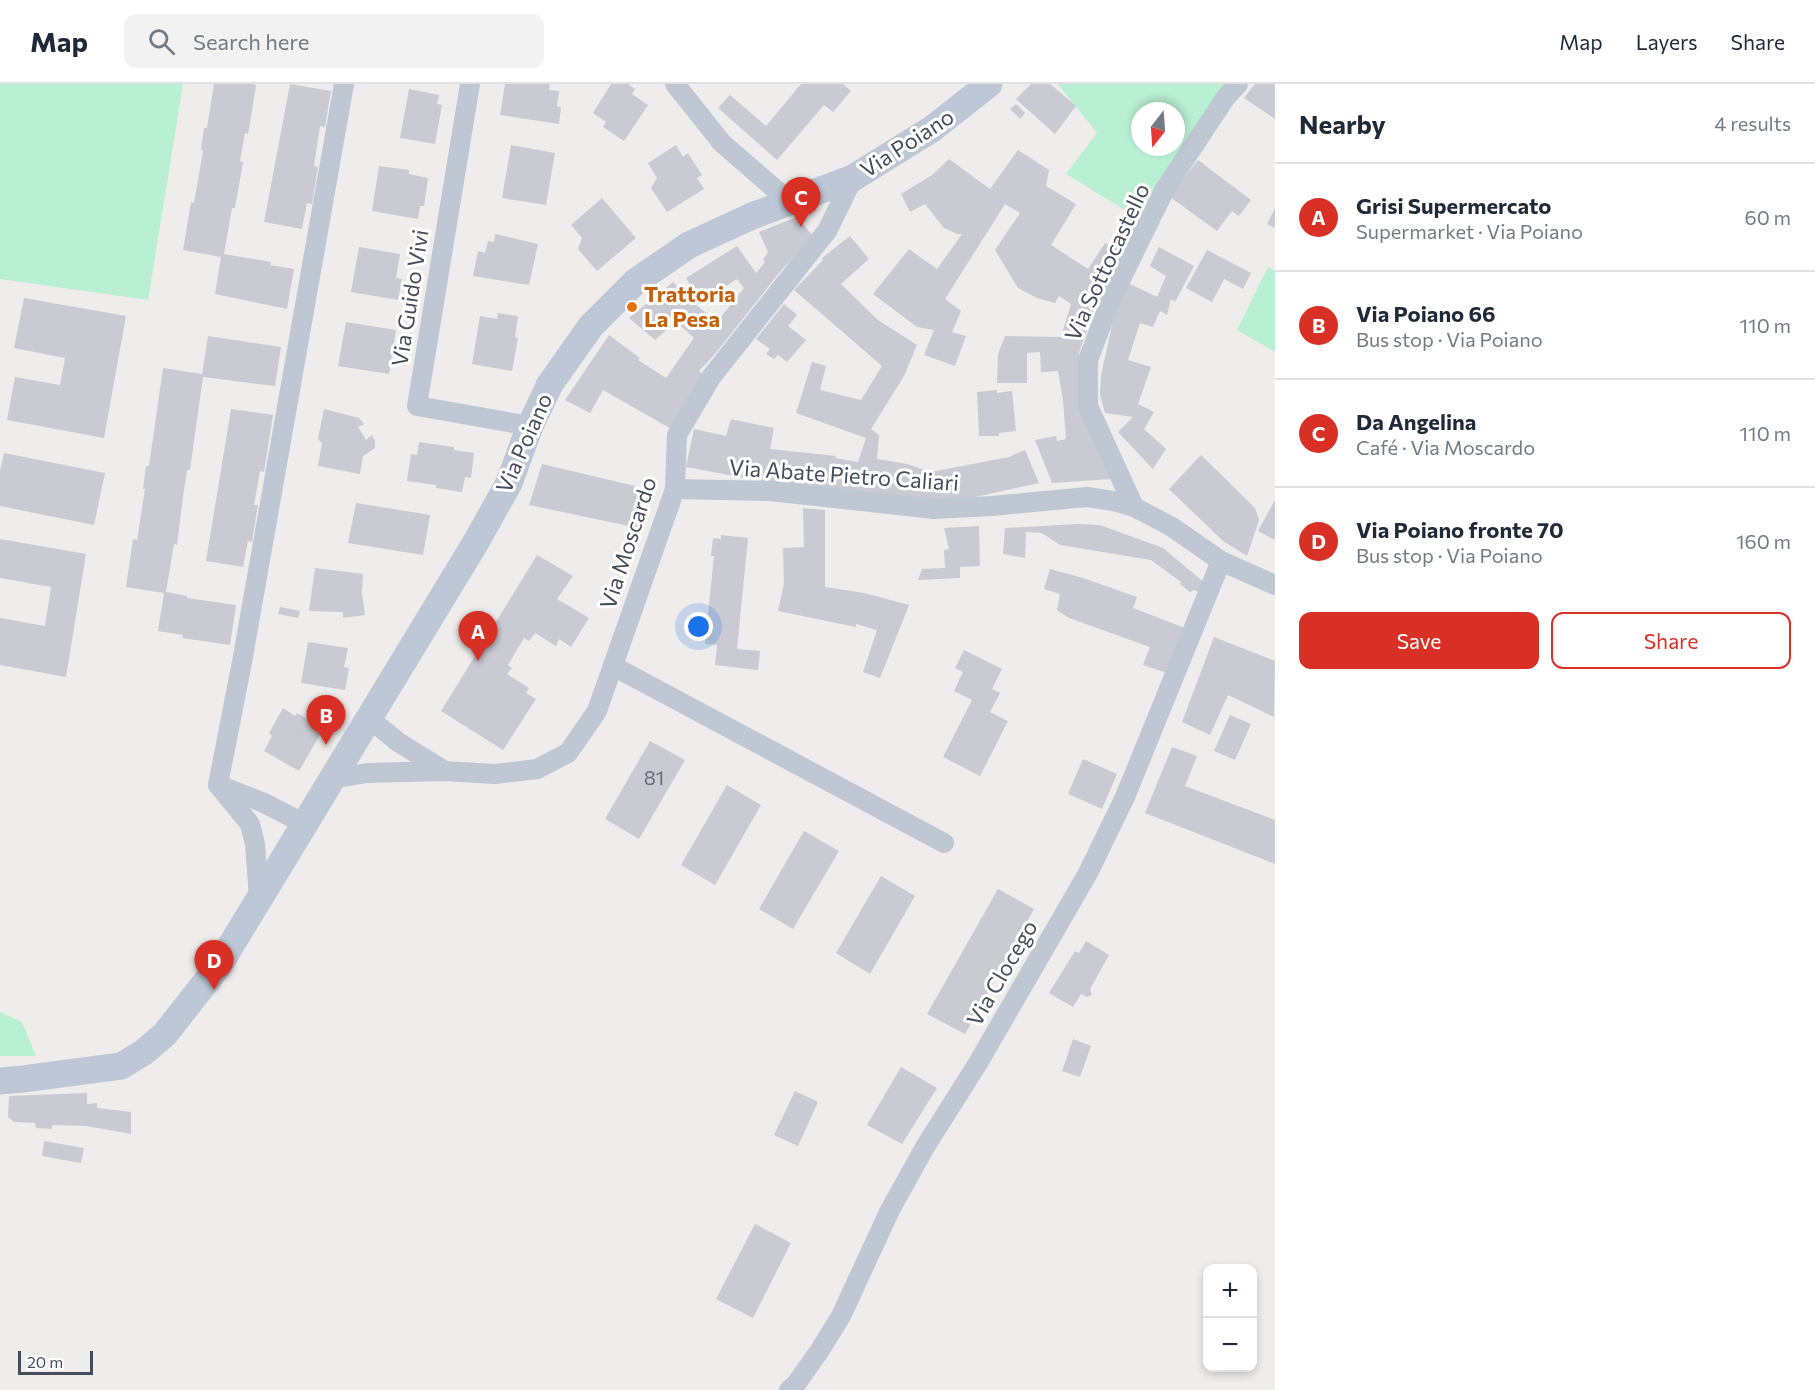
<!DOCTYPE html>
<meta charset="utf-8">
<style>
body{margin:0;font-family:Commissioner,sans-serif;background:#f2f2f3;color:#1f2937}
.controls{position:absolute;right:18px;bottom:18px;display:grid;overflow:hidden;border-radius:12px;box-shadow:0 3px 9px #0003}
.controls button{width:54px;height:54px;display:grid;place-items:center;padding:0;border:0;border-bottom:2px solid #e0e1e3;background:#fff;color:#1f2937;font:30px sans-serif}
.compass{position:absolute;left:1131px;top:18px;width:54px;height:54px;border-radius:50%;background:#fff;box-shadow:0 3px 9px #0003;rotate:197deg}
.scale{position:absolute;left:18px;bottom:15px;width:75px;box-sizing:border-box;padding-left:6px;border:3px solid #454d5a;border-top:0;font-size:16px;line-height:21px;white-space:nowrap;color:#454d5a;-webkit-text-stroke:4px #fff;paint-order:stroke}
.you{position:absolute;left:699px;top:543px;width:21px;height:21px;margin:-15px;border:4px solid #fff;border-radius:50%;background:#1a73e8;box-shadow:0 0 0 9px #1a73e833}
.badge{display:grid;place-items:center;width:39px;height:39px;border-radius:50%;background:#d93025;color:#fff;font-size:20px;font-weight:700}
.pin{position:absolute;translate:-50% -50px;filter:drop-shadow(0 2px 3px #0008)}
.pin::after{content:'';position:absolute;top:32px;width:21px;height:18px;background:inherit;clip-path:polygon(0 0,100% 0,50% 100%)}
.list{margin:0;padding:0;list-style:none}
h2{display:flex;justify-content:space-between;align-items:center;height:78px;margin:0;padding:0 24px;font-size:26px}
h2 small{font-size:20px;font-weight:400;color:#747a83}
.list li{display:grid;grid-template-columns:39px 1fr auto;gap:18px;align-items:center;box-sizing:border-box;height:108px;padding:0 24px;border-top:2px solid #e0e1e3}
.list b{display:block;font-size:22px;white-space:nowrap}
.list p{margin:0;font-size:20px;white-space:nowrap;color:#747a83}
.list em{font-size:20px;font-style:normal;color:#747a83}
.actions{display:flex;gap:12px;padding:18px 24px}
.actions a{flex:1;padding:14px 0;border:2px solid #d93025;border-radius:12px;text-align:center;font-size:21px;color:#d93025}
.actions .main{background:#d93025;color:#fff}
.icon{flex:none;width:33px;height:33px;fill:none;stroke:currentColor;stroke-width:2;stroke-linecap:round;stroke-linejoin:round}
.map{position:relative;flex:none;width:1275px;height:1306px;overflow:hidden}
header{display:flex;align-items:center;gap:36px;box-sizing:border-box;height:84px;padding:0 30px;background:#fff;border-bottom:2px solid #e0e1e3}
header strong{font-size:28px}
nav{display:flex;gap:33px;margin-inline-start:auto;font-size:21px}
.search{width:420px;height:54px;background:#f2f2f3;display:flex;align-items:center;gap:15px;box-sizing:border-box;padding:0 21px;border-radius:12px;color:#747a83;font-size:22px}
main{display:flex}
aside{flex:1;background:#fff}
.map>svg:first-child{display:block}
.green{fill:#b9efd3;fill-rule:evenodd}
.building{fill:#c9cad2}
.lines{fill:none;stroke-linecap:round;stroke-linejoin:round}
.street{stroke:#bfc7d2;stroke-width:20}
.secondary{stroke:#bec7d6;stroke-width:27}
.food-dot{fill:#e8710a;stroke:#fff;stroke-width:2}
.labels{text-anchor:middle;stroke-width:6;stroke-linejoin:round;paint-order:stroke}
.number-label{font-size:20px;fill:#666c78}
.street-label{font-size:22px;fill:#454d5a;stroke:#fff}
.food-label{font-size:22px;font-weight:bold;fill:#c56008;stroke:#fff;text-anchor:start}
</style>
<header>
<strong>Map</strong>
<div class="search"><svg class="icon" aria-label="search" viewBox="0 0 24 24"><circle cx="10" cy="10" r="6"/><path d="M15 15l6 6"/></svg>Search here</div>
<nav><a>Map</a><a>Layers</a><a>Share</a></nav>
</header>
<main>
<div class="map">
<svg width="1275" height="1306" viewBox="0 0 1275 1306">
<rect width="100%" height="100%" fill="#efecec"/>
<!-- green -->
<g class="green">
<path d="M0,0H183L148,216L0,195Z"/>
<path d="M1058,0H1233L1158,97L1143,137L1066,90L1097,49ZM1140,27H1176V63H1140Z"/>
<path d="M1268,183L1275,187V268L1237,246Z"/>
<path d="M0,928L22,938L36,972H0Z"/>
</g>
<!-- building -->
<g class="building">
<path d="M214,0H254L256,2L248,50L245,49L240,77L243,78L235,124H232L224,170L271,178L270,181L294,185L287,225L215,210L221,173L183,166L191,118L194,119L203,67L201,66L204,44H207Z"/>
<path d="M290,0L331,7L325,43L320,42L314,82L318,83L312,120L307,119L302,145L264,138Z"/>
<path d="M505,0H550L549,6L559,7L557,22L561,23L559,40L500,31Z"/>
<path d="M611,0H628L635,5L632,10L648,21L624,57L603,43L606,38L593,29Z"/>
<path d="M801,0H843L851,7L833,28L824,21L777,76L718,24L730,11L766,42Z"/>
<path d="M1031,0H1050L1076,22L1055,50L1016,15Z"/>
<path d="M1255,0H1275V35L1244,14Z"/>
<path d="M409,5L439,11L437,20L442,21L435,60L400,54Z"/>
<path d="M1016,20L1025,29L1020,35L1010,25Z"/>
<path d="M511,61L555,69L546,121L502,114Z"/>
<path d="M676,61L683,73L688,69L702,91L697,94L704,105L667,128L651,104L657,94L648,79Z"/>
<path d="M1018,66L1049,86L1046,102L1076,120L1051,161L1088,185L1105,159L1110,162L1126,137L1140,145L1120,187L1093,228L1079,269L1084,320L1111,395L1052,399L1035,356L1056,352L1057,357L1066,355L1063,316L1058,287L1041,288L1040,268L1027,269V299H997L998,270L1005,252L1061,253L1071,220L1059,212L1055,219L1037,214L1018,204L995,166L1020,129L1005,120L945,215L961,227L952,248L966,252L955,282L924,271L934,246L917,243L873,210L909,165L937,185L962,150H957L944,144L925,120L910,128L901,110L932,91L949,75L990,105Z"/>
<path d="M1198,76L1251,116L1239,132L1232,127L1217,147L1170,113Z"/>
<path d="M379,82L409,86V90L428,94L424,122H420L418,135L372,127Z"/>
<path d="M602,114L636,154L597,187L578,165L582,154L571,141Z"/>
<path d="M1275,124V144L1267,140Z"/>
<path d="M797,133L813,152L779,189L715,270L699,287L706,293L675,347L603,306L590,329L565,316L609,251L640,274L638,276L666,294L694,254L669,231L665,234L671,242L655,256L629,234L673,198L689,215L717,238L744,204L737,195L701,218L686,194L737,162L756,189L765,178L763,176L768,168L759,148Z"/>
<path d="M495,150L538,160L529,201L473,192L478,167L485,169L488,157L494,158Z"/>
<path d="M850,152L869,175L841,200L878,236L917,261L904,292L871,345L879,351L877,375L907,380L931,388L1009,373L1025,366L1039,399L948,419L760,401L761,397L686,383L694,345L726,352L731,335L774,344L770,365L836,372L835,374L858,378L866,354L796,329L812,278L826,282L820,306L861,316L882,282L794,206L823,176L822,174Z"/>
<path d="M359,163L400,170L396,194L402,195L398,216L351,208Z"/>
<path d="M1159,163L1194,182L1175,218L1171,215L1167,231L1160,227L1153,243L1140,239L1128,276L1151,283L1138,320L1154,328L1144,345L1166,365L1153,385L1118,348L1133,333L1105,329L1100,311L1101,291L1118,215L1126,198L1157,213L1166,192L1150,182Z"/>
<path d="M1207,166L1251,189L1243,205L1224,195L1212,218L1186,204Z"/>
<path d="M24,214L126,232L104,354L7,336L15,293L60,301L65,274L14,264Z"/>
<path d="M784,220L797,231L788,242L806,256L787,278L778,271L774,275L766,270L770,265L756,255Z"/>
<path d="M498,229L518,232L515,253L518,254L512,287L472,280L480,232L497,235Z"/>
<path d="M346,238L396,246L389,290L338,282Z"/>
<path d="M208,252L281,263L275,302L203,293L190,386H187L183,413L177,461L174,460L166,508L187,512V514L236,521L230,561L182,554L183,551L158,547L164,509L126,503L133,455L137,456L145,405H143L146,382H149L163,284L202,290Z"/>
<path d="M997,306V309L1012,307L1016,347L999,349V352H979L977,308Z"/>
<path d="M231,325L273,331L264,388L260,387L254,421H258L252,458L248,457L243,483L206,477Z"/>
<path d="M324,325L359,334L364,340L358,343L366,356L372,351L375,357V364L363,372L360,390L318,382L322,359L318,355Z"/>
<path d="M419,358L454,363V366L474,369L471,394L465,393L462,408L436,404V401L407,397L411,370L417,371Z"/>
<path d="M4,369L105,389L94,441L0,422V387Z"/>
<path d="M1201,371L1255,424L1259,436L1247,472L1223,457L1169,405Z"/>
<path d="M542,380L652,406L643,445L529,421Z"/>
<path d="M1275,416V456L1258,447Z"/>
<path d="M356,419L430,431L423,471L348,459Z"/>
<path d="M803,424L825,426V503L864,509L909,521L880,594L863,588L877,546L856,540V543L778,527L784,499L783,464L804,463Z"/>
<path d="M1078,440L1100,441L1163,464L1206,500L1201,509L1194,506L1190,508L1180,500L1181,498L1151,476L1060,461L1042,449L1026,448L1025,474L1003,470L1005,444Z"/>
<path d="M979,442L980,482L960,483V494L918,496L922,485L945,484L944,466L949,465L944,444Z"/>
<path d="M721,451L748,454L737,565L760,567L758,586L715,581L717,561L705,560L714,472H711L713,454L721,455Z"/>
<path d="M0,455L86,470L66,593L0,581V534L45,542L51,503L0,494Z"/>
<path d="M537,471L573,492L557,515L589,534L571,563L559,555L556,562L535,549L529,557L524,554L508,581L512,584L507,590L529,604L526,609L536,615L503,666L441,627Z"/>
<path d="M315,484L363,490L362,509L365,531L343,534V528L309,527Z"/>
<path d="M1050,485L1083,494L1137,513L1133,524L1185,544L1167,589L1143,581L1150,563L1069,534L1057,526L1060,510L1044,505Z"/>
<path d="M280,523L300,527L298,534L278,530Z"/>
<path d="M1214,553L1275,577L1274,633L1228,611L1210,651L1182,638Z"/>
<path d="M308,558L348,564L344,583L349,584L345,606L301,599Z"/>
<path d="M964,566L1002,585L992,605L1000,609L990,628L1008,637L980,692L943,673L972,616L954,607L963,588L955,584Z"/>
<path d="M283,624L295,632L297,629L324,644L299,687L264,667L272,652L269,649Z"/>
<path d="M1230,631L1251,640L1235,676L1214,667Z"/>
<path d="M650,657L685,676L639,755L605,735Z"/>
<path d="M1172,663L1197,672L1185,702L1275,736V780L1145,729Z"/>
<path d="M1083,675L1117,690L1102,725L1068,710Z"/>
<path d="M727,701L761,721L715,801L681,781Z"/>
<path d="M804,747L839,767L793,845L759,825Z"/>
<path d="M881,792L915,812L870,890L836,869Z"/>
<path d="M998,805L1034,825L965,950L927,930Z"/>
<path d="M1086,857L1109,871L1090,905L1092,911L1087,913L1081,910L1073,923L1049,909L1075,867L1079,869Z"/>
<path d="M1073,955L1091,962L1080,993L1062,987Z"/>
<path d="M901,983L937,1004L902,1060L867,1041Z"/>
<path d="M795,1007L818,1018L798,1062L774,1051Z"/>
<path d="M87,1009V1020L97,1019V1024L131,1028V1050L87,1042L52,1041V1045L36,1044L35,1039L14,1038L8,1033L9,1012Z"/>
<path d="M44,1057L84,1064L81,1079L42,1072Z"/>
<path d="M755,1140L791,1159L753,1234L716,1215Z"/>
</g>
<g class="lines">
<!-- street -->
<g class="street">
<path d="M470,0L417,322L530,342"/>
<path d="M675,0L722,59L790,118"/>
<path d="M675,405L770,407L934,425L992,422L1087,413L1113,417L1134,423L1172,443L1221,477L1275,501"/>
<path d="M1134,423L1088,322V276L1112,213L1165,105L1226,13L1238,0"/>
<path d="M613,582L944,759"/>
<path d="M369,634L398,658L445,687"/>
<path d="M331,695L367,689L445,687L495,690L537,685L568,669L597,627L675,405L677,351L712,292L827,147L853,94"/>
<path d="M218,701L242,578L344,0"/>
<path d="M218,701L250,740L255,760L259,814"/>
<path d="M221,702L262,718L303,739"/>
<path d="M789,1306L796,1300L820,1266L841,1232L890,1126L925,1063L978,979L1088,789L1125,713L1221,477"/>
</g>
<!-- secondary -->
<path class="secondary" d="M0,997L23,995L121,982L144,968L165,950L219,881L476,458L509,399L530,342L550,300L591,242L635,198L689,161L752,132L853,94L932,45L989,0"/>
</g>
<!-- markers -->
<circle class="food-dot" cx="632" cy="223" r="6"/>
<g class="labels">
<!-- number labels -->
<g class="number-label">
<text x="654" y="701">81</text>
</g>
<!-- street labels -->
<g class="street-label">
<text transform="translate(907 59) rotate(-33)" y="8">Via Poiano</text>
<text transform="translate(1107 178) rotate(-65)" y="8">Via Sottocastello</text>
<text transform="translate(410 214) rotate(-81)" y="8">Via Guido Vivi</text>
<text transform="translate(524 359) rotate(-66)" y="8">Via Poiano</text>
<text transform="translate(844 391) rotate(4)" y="8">Via Abate Pietro Caliari</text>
<text transform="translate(628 459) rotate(-72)" y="8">Via Moscardo</text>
<text transform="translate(1002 889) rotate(-60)" y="8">Via Clocego</text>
</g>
<!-- food labels -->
<g class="food-label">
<text x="644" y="218">Trattoria<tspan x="644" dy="25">La Pesa</tspan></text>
</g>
</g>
</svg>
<div class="controls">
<button>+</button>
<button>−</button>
</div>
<svg class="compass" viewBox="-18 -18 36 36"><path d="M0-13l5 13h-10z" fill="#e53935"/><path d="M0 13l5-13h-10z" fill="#747a83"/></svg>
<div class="scale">20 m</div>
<div class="you"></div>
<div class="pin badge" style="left:478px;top:577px">A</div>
<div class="pin badge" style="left:326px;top:661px">B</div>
<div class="pin badge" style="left:801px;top:143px">C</div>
<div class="pin badge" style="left:214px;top:906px">D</div>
</div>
<aside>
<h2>Nearby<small>4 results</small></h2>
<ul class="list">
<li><span class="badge">A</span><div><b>Grisi Supermercato</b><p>Supermarket · Via Poiano</p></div><em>60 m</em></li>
<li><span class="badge">B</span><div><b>Via Poiano 66</b><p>Bus stop · Via Poiano</p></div><em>110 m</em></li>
<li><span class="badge">C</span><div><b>Da Angelina</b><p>Café · Via Moscardo</p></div><em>110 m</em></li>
<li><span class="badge">D</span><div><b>Via Poiano fronte 70</b><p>Bus stop · Via Poiano</p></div><em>160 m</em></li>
</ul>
<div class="actions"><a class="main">Save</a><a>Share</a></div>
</aside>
</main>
